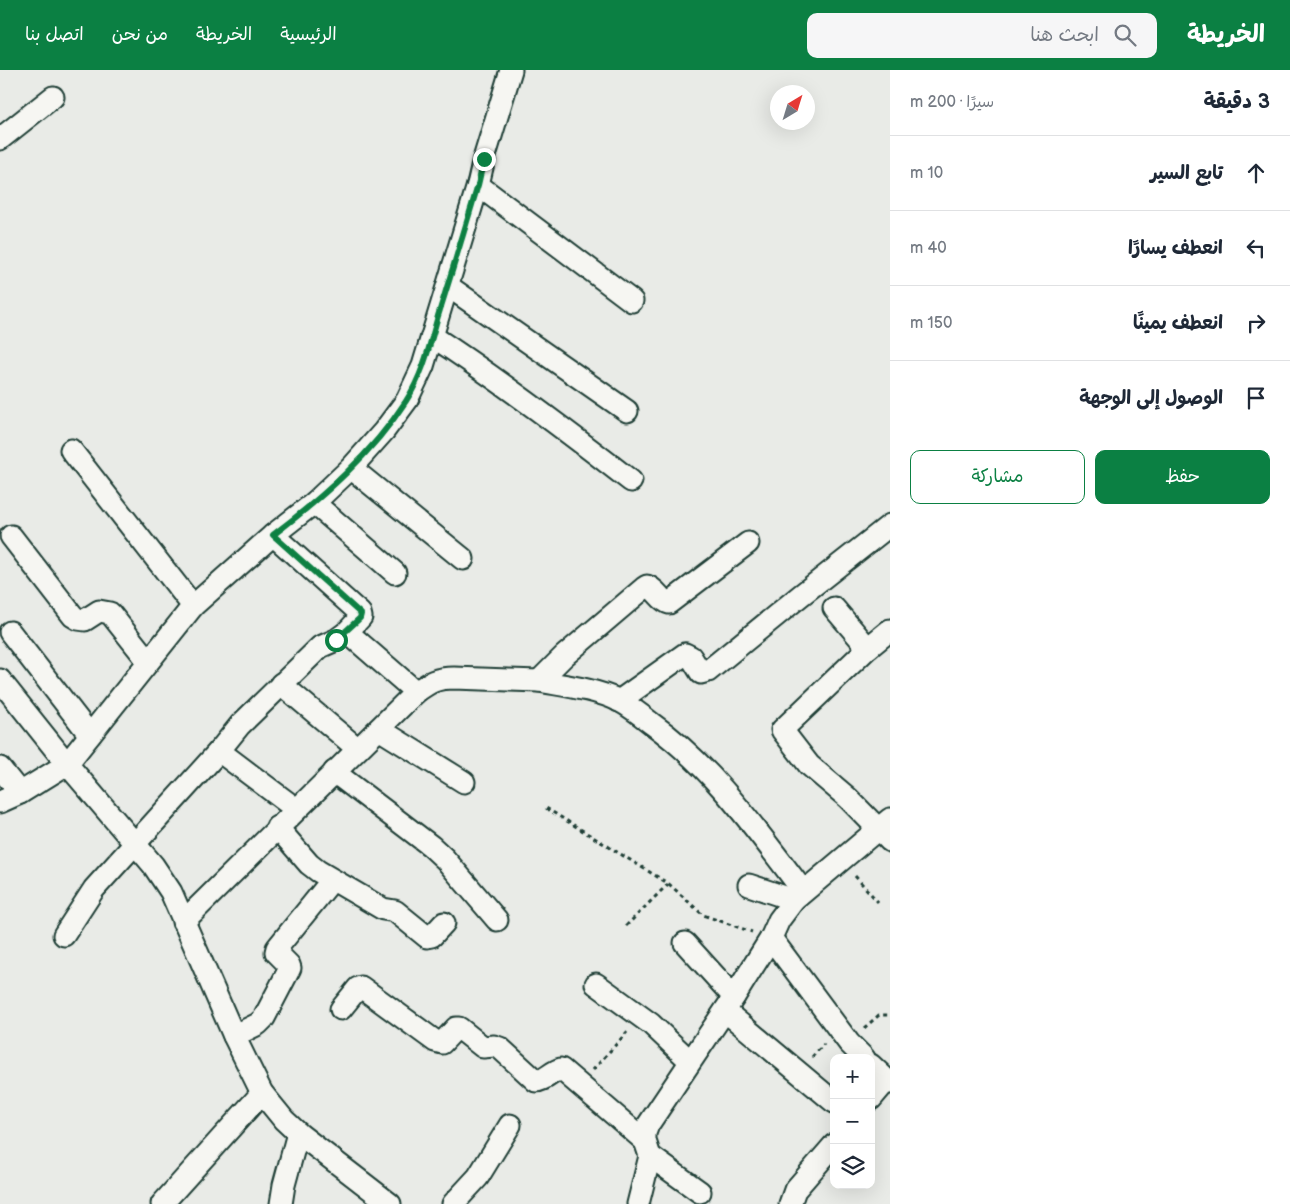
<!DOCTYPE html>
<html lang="ar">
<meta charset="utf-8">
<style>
body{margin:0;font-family:"Balsamiq Sans","Playpen Sans Arabic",sans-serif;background:#f6f6f7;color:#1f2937;direction:rtl}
.controls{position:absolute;right:15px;bottom:15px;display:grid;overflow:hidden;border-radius:10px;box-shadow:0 5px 20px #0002}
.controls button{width:45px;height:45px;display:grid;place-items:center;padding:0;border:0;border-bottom:1px solid #e0e1e3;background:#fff;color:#1f2937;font:25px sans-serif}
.compass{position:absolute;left:770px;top:15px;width:45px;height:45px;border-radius:50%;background:#fff;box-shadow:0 5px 20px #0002;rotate:38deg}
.stop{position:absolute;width:15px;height:15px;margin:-11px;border:4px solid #0b8043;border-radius:50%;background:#fff}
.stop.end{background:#0b8043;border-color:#fff;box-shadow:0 1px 5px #0008}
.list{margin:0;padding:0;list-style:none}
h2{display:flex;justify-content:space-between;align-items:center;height:65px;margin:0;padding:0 20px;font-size:21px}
h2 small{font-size:16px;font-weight:400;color:#747a83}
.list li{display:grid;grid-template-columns:32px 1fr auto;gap:15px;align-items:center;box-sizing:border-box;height:75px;padding:0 20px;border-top:1px solid #e0e1e3}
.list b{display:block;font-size:19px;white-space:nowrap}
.list em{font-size:16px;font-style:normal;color:#747a83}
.actions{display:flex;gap:10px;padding:15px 20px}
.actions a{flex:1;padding:11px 0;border:1px solid #0b8043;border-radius:10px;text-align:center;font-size:18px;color:#0b8043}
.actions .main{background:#0b8043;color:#fff}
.icon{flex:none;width:28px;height:28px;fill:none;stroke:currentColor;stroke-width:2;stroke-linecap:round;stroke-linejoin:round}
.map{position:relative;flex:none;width:890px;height:1134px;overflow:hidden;direction:ltr}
header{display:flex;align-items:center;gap:30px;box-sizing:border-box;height:70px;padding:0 25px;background:#0b8043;color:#fff}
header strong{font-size:24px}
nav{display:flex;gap:28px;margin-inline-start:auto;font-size:18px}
.search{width:350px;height:45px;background:#f6f6f7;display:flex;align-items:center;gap:12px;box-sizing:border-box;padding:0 18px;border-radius:10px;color:#747a83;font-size:19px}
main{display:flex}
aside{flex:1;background:#fff}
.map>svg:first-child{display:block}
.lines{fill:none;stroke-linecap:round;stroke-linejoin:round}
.street-casing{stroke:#1f3d34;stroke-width:25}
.path{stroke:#1f3d34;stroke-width:3;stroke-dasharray:4 4;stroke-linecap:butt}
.street{stroke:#f6f6f2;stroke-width:21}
.route{stroke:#0b8043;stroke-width:6}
</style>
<header>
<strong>الخريطة</strong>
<div class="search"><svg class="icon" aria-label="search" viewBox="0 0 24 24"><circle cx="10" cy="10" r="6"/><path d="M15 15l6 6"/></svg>ابحث هنا</div>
<nav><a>الرئيسية</a><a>الخريطة</a><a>من نحن</a><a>اتصل بنا</a></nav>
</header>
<main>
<aside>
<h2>3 دقيقة<small>سيرًا · 200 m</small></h2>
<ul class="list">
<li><svg class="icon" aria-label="ahead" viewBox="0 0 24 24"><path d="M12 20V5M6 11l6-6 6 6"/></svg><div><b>تابع السير</b></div><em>10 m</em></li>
<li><svg class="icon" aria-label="left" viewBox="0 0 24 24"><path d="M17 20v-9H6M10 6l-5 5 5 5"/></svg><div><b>انعطف يسارًا</b></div><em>40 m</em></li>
<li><svg class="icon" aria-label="right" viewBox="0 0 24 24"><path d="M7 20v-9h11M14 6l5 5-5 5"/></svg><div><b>انعطف يمينًا</b></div><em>150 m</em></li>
<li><svg class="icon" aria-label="arrive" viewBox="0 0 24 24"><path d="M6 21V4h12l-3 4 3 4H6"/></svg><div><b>الوصول إلى الوجهة</b></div></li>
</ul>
<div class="actions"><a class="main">حفظ</a><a>مشاركة</a></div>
</aside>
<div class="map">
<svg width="890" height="1134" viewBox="0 0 890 1134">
<rect width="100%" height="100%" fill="#e9ebe7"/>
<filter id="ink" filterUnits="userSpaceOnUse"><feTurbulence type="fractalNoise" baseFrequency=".02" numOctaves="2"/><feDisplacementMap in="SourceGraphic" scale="10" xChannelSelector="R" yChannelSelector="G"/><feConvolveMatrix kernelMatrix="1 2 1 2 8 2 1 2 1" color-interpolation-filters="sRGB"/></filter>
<g filter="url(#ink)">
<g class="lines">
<!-- street casing -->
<g class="street-casing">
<g id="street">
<path d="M0,69L53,27"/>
<path d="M478,115L632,231"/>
<path d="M448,216L627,341"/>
<path d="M432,266C501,311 567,361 631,411"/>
<path d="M71,380L193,536"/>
<path d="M351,398L463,489"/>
<path d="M314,433L395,503"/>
<path d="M11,466L73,546L78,549L85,550L99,541L110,543L148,591"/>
<path d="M748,473L669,533C660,531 657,519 647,516L644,518L564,586L539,611C566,616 595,619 620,631C631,637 641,645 651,653C713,697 757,761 803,821"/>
<path d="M834,538L868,578"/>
<path d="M890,560L868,578L782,660L809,695L848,728L890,771"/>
<path d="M10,562L90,665"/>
<path d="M347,562L416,622"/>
<path d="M0,610L67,694L153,795L171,822L234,966L262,1023L284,1050L298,1063L390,1134"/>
<path d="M281,614L358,679"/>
<path d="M619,631L685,584L691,587L701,603L708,601L800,526L890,455"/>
<path d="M379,659L464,712"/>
<path d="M219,681L296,739"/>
<path d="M0,698L20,723"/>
<path d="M334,702L431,776L445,789L497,850"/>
<path d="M0,732L20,723L67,694L193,536L273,465L314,433L351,398L384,361L407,330L423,296L478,115L484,89L511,0"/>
<path d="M277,757L309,794L318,801L383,839L395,841L427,867L432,866L444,853"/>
<path d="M749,815L794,830"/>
<path d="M183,852L416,622C430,612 436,608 454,608L539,611"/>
<path d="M64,865L94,819L219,681L240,655L320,577L336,570L347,562L361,547L360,543L273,465"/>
<path d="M771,868L849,973L864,988"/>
<path d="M685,873L734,927"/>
<path d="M596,914L651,954L690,991"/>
<path d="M341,939L358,918L361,917L435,971L442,973L456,958H459L483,977L494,976L500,978L536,1011C545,1011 552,1001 561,999L645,1071"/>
<path d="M725,941L834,1032"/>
<path d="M234,966L258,954L264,948L290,898L289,895L276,882L277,878L332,810"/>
<path d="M871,995L890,1013"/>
<path d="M871,1029L887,1010"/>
<path d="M700,1122L650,1086L645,1071V1063L648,1055L734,927L771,868L779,850L794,830L890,749"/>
<path d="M162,1134L262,1023"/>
<path d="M281,1134L284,1115L298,1063"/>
<path d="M453,1134L478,1107L510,1055"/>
<path d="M638,1134L650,1086"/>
<path d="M790,1134L795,1120L834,1075"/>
</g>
</g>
<!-- path -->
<g class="path">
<path d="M546,738L669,814L703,845L752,862"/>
<path d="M855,806L878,832"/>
<path d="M626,856L668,814"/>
<path d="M864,958L879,945H890"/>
<path d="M812,987L824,974"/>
<path d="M593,1000L627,962"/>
</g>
<!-- street -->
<use href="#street" class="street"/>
</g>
</g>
<g class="lines" filter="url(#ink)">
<!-- route -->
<path class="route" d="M336,570L360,548L361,544L273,465C323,427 372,384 406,331C423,305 430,274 438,246C452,202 465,158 478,115L484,89"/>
</g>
</svg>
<div class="controls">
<button>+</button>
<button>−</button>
<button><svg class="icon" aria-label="layers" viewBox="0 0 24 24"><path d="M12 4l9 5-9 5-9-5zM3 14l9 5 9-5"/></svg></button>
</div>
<svg class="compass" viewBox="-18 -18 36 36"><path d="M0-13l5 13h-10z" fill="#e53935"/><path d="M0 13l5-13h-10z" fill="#747a83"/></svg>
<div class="stop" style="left:336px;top:570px"></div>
<div class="stop end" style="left:484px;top:89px"></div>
</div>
</main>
